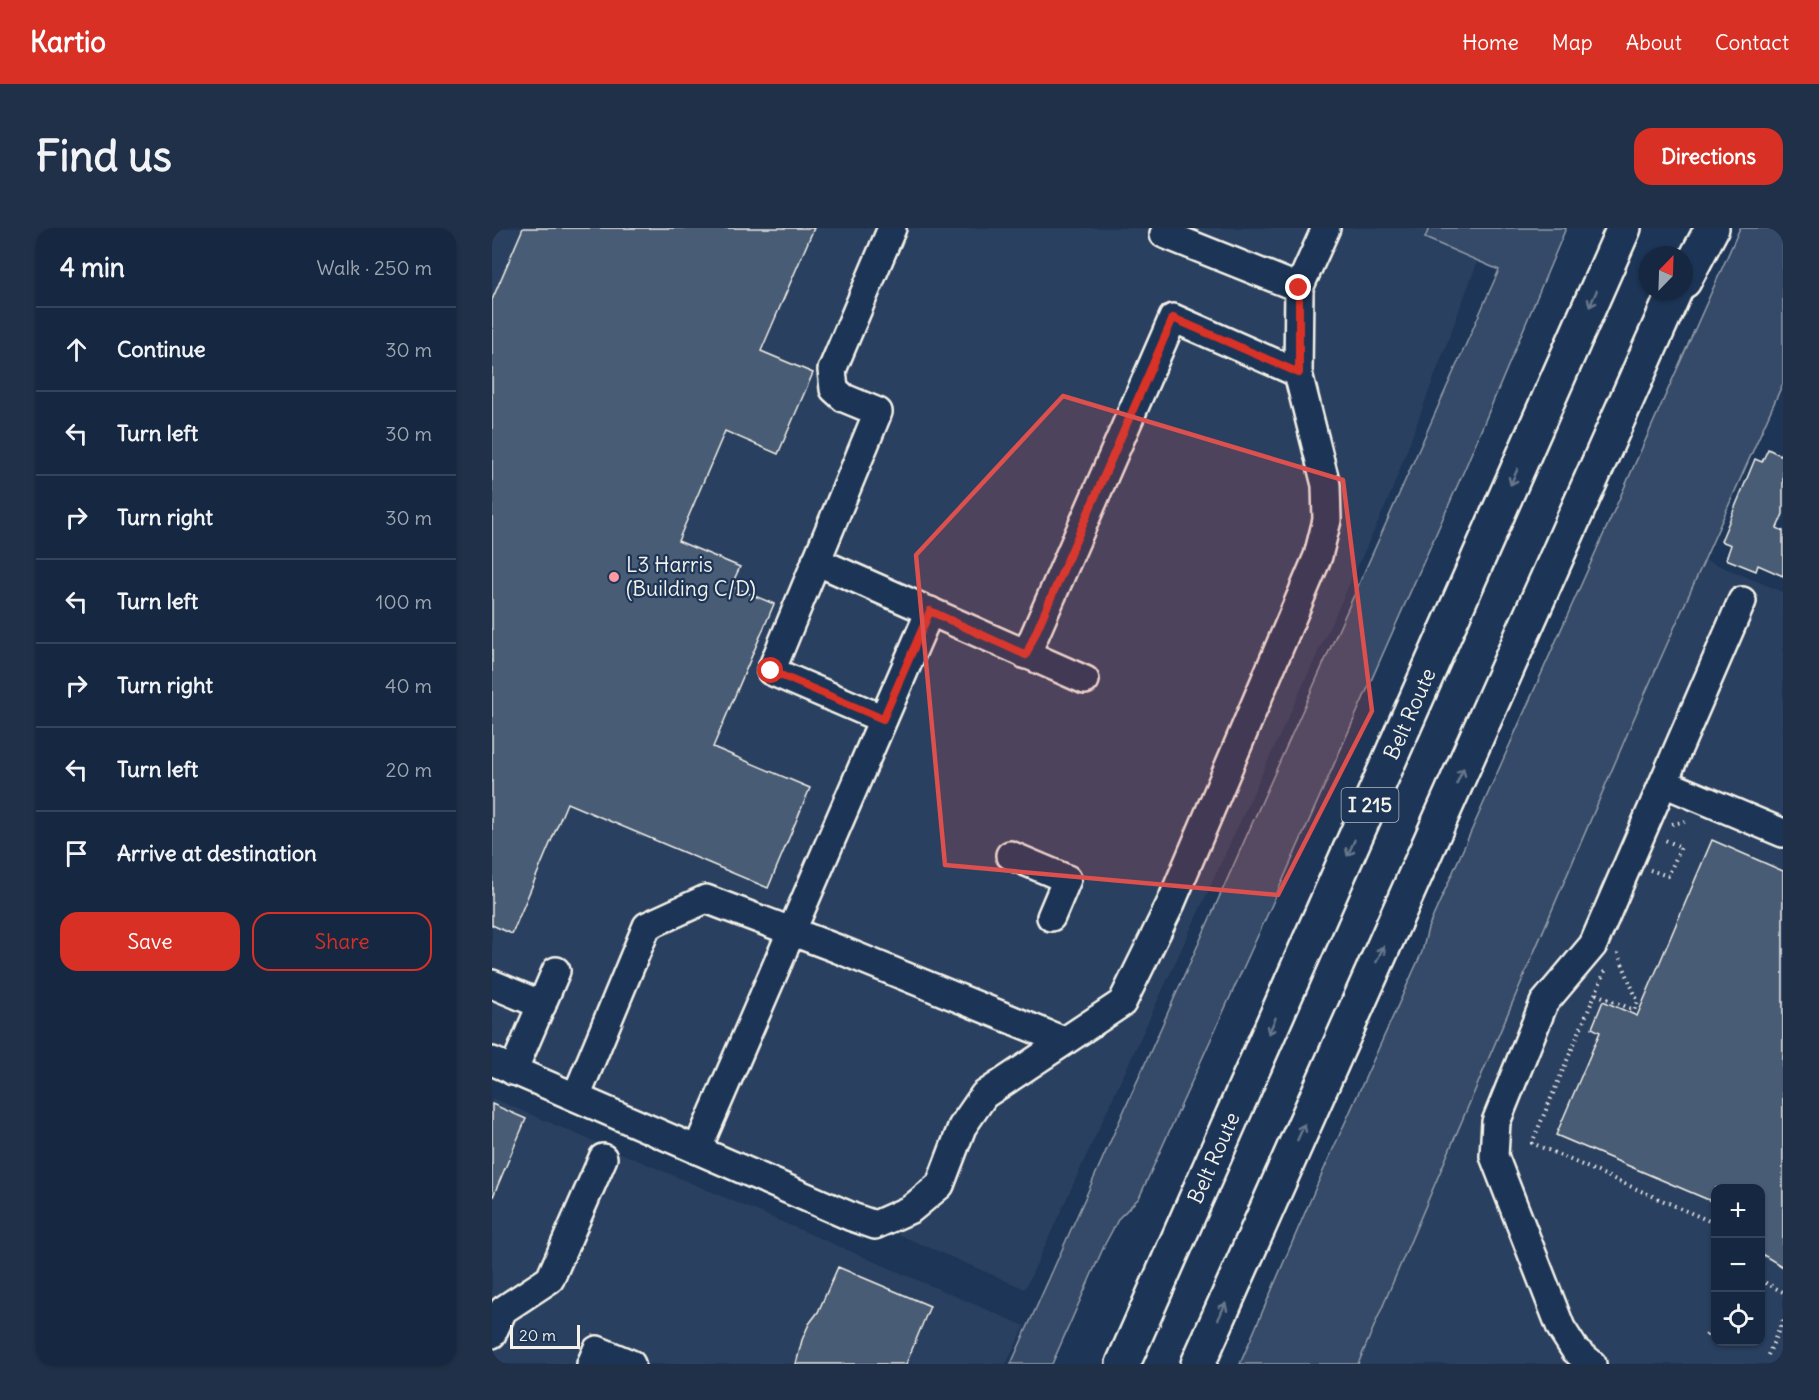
<!DOCTYPE html>
<meta charset="utf-8">
<style>
body{margin:0;font-family:Delius,sans-serif;background:#1f3048;color:#f1f3f6}
.controls{position:absolute;right:18px;bottom:18px;display:grid;overflow:hidden;border-radius:12px;box-shadow:0 2px 4px #0004}
.controls button{width:54px;height:54px;display:grid;place-items:center;padding:0;border:0;border-bottom:2px solid #35445a;background:#162841;color:#f1f3f6;font:30px sans-serif}
.compass{position:absolute;left:1147px;top:18px;width:54px;height:54px;border-radius:50%;background:#162841;box-shadow:0 2px 4px #0004;rotate:23deg}
.scale{position:absolute;left:18px;bottom:15px;width:70px;box-sizing:border-box;padding-left:6px;border:3px solid #f4f1e8;border-top:0;font-size:16px;line-height:21px;white-space:nowrap;color:#f4f1e8;-webkit-text-stroke:4px #1d3557;paint-order:stroke}
.stop{position:absolute;width:18px;height:18px;margin:-14px;border:4px solid #d93025;border-radius:50%;background:#fff}
.stop.end{background:#d93025;border-color:#fff;box-shadow:0 2px 6px #0008}
.list{margin:0;padding:0;list-style:none}
h2{display:flex;justify-content:space-between;align-items:center;height:78px;margin:0;padding:0 24px;font-size:26px}
h2 small{font-size:20px;font-weight:400;color:#9ea6b1}
.list li{display:grid;grid-template-columns:39px 1fr auto;gap:18px;align-items:center;box-sizing:border-box;height:84px;padding:0 24px;border-top:2px solid #35445a}
.list b{display:block;font-size:22px;white-space:nowrap}
.list em{font-size:20px;font-style:normal;color:#9ea6b1}
.actions{display:flex;gap:12px;padding:18px 24px}
.actions a{flex:1;padding:14px 0;border:2px solid #d93025;border-radius:18px;text-align:center;font-size:21px;color:#d93025}
.actions .main{background:#d93025;color:#fff}
.icon{flex:none;width:33px;height:33px;fill:none;stroke:currentColor;stroke-width:2;stroke-linecap:round;stroke-linejoin:round}
.map{position:relative;flex:none;width:1291px;height:1136px;overflow:hidden;border-radius:18px}
header{display:flex;align-items:center;gap:36px;box-sizing:border-box;height:84px;padding:0 30px;background:#d93025;color:#fff}
header strong{font-size:28px}
nav{display:flex;gap:33px;margin-inline-start:auto;font-size:21px}
.intro{display:flex;align-items:center;justify-content:space-between;box-sizing:border-box;height:144px;padding:0 36px}
h1{margin:0;font-size:42px}
.button{padding:15px 27px;border-radius:18px;background:#d93025;color:#fff;font-size:21px;font-weight:700}
main{display:flex;gap:36px;padding:0 36px}
aside{flex:1;background:#162841;border-radius:18px;box-shadow:0 2px 4px #0004}
.map>svg:first-child{display:block}
.built{fill:#2a4060;fill-rule:evenodd}
.green{fill:#354a67;stroke:#949ea8;stroke-width:1.5}
.building{fill:#485b74;stroke:#f4f1e8;stroke-width:1.5}
.lines{fill:none;stroke-linecap:round;stroke-linejoin:round}
.minor-casing{stroke:#f4f1e8;stroke-width:32}
.highway-casing{stroke:#f4f1e8;stroke-width:38}
.path{stroke:#f4f1e8;stroke-width:4;stroke-dasharray:1.5 4.5;stroke-linecap:butt}
.minor{stroke:#1d3557;stroke-width:27}
.highway{stroke:#1d3557;stroke-width:33}
.oneway{stroke:#68778a}
.route{stroke:#d93025;stroke-width:8}
.marked{fill:#dc504e;fill-opacity:0.2;stroke:#dc504e;stroke-width:4.5;stroke-linejoin:round}
.poi-dot{fill:#ff9aa2;stroke:#1d3557;stroke-width:2}
.labels{text-anchor:middle;stroke-width:4.5;stroke-linejoin:round;paint-order:stroke}
.shield{fill:#1d3557;stroke:#b4b9bc;stroke-width:1.5}
.shield-label{font-size:20px;font-weight:bold;fill:#f4f1e8}
.poi-label{font-size:21px;fill:#f4f1e8;stroke:#1d3557;text-anchor:start}
.street-label{font-size:21px;fill:#f4f1e8;stroke:#1d3557}
</style>
<header>
<strong>Kartio</strong>
<nav><a>Home</a><a>Map</a><a>About</a><a>Contact</a></nav>
</header>
<div class="intro"><h1>Find us</h1><a class="button">Directions</a></div>
<main>
<aside>
<h2>4 min<small>Walk · 250 m</small></h2>
<ul class="list">
<li><svg class="icon" aria-label="ahead" viewBox="0 0 24 24"><path d="M12 20V5M6 11l6-6 6 6"/></svg><div><b>Continue</b></div><em>30 m</em></li>
<li><svg class="icon" aria-label="left" viewBox="0 0 24 24"><path d="M17 20v-9H6M10 6l-5 5 5 5"/></svg><div><b>Turn left</b></div><em>30 m</em></li>
<li><svg class="icon" aria-label="right" viewBox="0 0 24 24"><path d="M7 20v-9h11M14 6l5 5-5 5"/></svg><div><b>Turn right</b></div><em>30 m</em></li>
<li><svg class="icon" aria-label="left" viewBox="0 0 24 24"><path d="M17 20v-9H6M10 6l-5 5 5 5"/></svg><div><b>Turn left</b></div><em>100 m</em></li>
<li><svg class="icon" aria-label="right" viewBox="0 0 24 24"><path d="M7 20v-9h11M14 6l5 5-5 5"/></svg><div><b>Turn right</b></div><em>40 m</em></li>
<li><svg class="icon" aria-label="left" viewBox="0 0 24 24"><path d="M17 20v-9H6M10 6l-5 5 5 5"/></svg><div><b>Turn left</b></div><em>20 m</em></li>
<li><svg class="icon" aria-label="arrive" viewBox="0 0 24 24"><path d="M6 21V4h12l-3 4 3 4H6"/></svg><div><b>Arrive at destination</b></div></li>
</ul>
<div class="actions"><a class="main">Save</a><a>Share</a></div>
</aside>
<div class="map">
<svg width="1291" height="1136" viewBox="0 0 1291 1136">
<rect width="100%" height="100%" fill="#1d3557"/>
<filter id="ink" filterUnits="userSpaceOnUse"><feTurbulence type="fractalNoise" baseFrequency=".0167" numOctaves="2"/><feDisplacementMap in="SourceGraphic" scale="12" xChannelSelector="R" yChannelSelector="G"/><feConvolveMatrix kernelMatrix="1 2 1 2 8 2 1 2 1" color-interpolation-filters="sRGB"/></filter>
<g filter="url(#ink)">
<!-- built -->
<g class="built">
<path d="M0,0H998L897,270L533,1061L0,831Z"/>
<path d="M1175,316L1291,364V1136H828ZM1224,960H1268V1114H1224Z"/>
<path d="M0,870L533,1098L514,1136H0Z"/>
</g>
<!-- green -->
<g class="green">
<path d="M937,0H1074L974,238L782,672L647,970L627,990L613,1016L560,1136H519L1007,42L933,10Z"/>
<path d="M1248,0H1291V155L1140,495L866,1136H748L824,959L930,724L936,700Z"/>
</g>
<!-- building -->
<g class="building">
<path d="M31,0H322L269,123L321,145L286,226L233,203L186,313L248,339L239,358L282,376L221,519L318,560L276,660L75,575L20,706L0,697V72Z"/>
<path d="M1276,221L1288,227L1291,222V286L1285,300L1291,303V348L1266,337L1264,343L1234,331L1239,317L1229,313L1263,231L1270,234Z"/>
<path d="M1220,612L1291,643V1039L1268,1025V960H1224V975L1064,907L1108,804L1100,800L1111,773L1145,788Z"/>
<path d="M0,876L34,891L0,971Z"/>
<path d="M346,1039L438,1078L414,1136H304L310,1112L317,1096L326,1084Z"/>
</g>
<g class="lines">
<!-- minor casing -->
<g class="minor-casing">
<g id="minor">
<path d="M672,6L807,60"/>
<path d="M324,333L593,452"/>
<path d="M534,427L681,90L806,145"/>
<path d="M391,491L279,443L386,184L352,170L342,161L340,142L400,0"/>
<path d="M1172,555L1291,605"/>
<path d="M518,627L575,651L559,689"/>
<path d="M0,756L50,777"/>
<path d="M0,833L360,989L383,997L419,981L448,957L470,899L492,867L630,775L679,675L826,328L835,292L834,257L806,145L807,60L834,0"/>
<path d="M21,843L64,743"/>
<path d="M84,869L155,698L214,671L346,721L572,813"/>
<path d="M205,922L438,383"/>
<path d="M0,1106L11,1082L58,1051L111,930"/>
<path d="M99,1136L105,1122L139,1136"/>
<path d="M1100,1136L1083,1122L1069,1100L1002,928L1004,894L1052,775L1101,717L1250,373"/>
</g>
</g>
<!-- highway casing -->
<g class="highway-casing">
<g id="highway">
<path d="M1192,53L1220,0"/>
<path d="M631,1136L1132,0"/>
<path d="M706,1136L1183,63"/>
</g>
</g>
<!-- path -->
<g class="path">
<path d="M1180,596L1196,593"/>
<path d="M1158,642L1176,648L1189,619L1173,612"/>
<path d="M1113,743L1040,915L1224,996"/>
<path d="M1104,766L1142,782L1146,774L1125,723"/>
<path d="M1268,1052L1291,1064"/>
<path d="M1214,1108L1224,1095"/>
<path d="M1276,1127L1291,1092"/>
</g>
<!-- minor -->
<use href="#minor" class="minor"/>
<!-- highway -->
<use href="#highway" class="highway"/>
</g>
<!-- one-way arrows -->
<defs><path id="oneway-shaft" d="M-6 0H5M1.5-3L5.5 0L1.5 3" fill="none" stroke-width="1.6" stroke-linecap="round" stroke-linejoin="round" transform="scale(1.5)"/></defs>
<g class="oneway">
<use href="#oneway-shaft" transform="translate(1101 71) rotate(114)"/>
<use href="#oneway-shaft" transform="translate(1022 249) rotate(114)"/>
<use href="#oneway-shaft" transform="translate(968 548) rotate(-66)"/>
<use href="#oneway-shaft" transform="translate(859 620) rotate(114)"/>
<use href="#oneway-shaft" transform="translate(888 726) rotate(-66)"/>
<use href="#oneway-shaft" transform="translate(780 798) rotate(114)"/>
<use href="#oneway-shaft" transform="translate(809 904) rotate(-66)"/>
<use href="#oneway-shaft" transform="translate(730 1083) rotate(-66)"/>
</g>
</g>
<g class="lines" filter="url(#ink)">
<!-- route -->
<path class="route" d="M279,443L391,491L438,383L534,427L681,90L807,145V60"/>
</g>
<!-- marked area -->
<path class="marked" d="M571,168L851,252L880,483L786,667L453,637L424,327Z"/>
<!-- markers -->
<circle class="poi-dot" cx="122" cy="349" r="6"/>
<g class="labels">
<!-- shield labels -->
<rect class="shield" x="849.5" y="560" width="57" height="34" rx="4.5"/>
<g class="shield-label">
<text x="878" y="584">I 215</text>
</g>
<!-- poi labels -->
<g class="poi-label">
<text x="134" y="344">L3 Harris<tspan x="134" dy="24">(Building C/D)</tspan></text>
</g>
<!-- street labels -->
<g class="street-label">
<text transform="translate(918 486) rotate(-66)" y="7">Belt Route</text>
<text transform="translate(722 930) rotate(-66)" y="7">Belt Route</text>
</g>
</g>
</svg>
<div class="controls">
<button>+</button>
<button>−</button>
<button><svg class="icon" aria-label="locate" viewBox="0 0 24 24"><circle cx="12" cy="12" r="6"/><path d="M12 2v4M12 18v4M2 12h4M18 12h4"/></svg></button>
</div>
<svg class="compass" viewBox="-18 -18 36 36"><path d="M0-13l5 13h-10z" fill="#e53935"/><path d="M0 13l5-13h-10z" fill="#9ea6b1"/></svg>
<div class="scale">20 m</div>
<div class="stop" style="left:279px;top:443px"></div>
<div class="stop end" style="left:807px;top:60px"></div>
</div>
</main>
